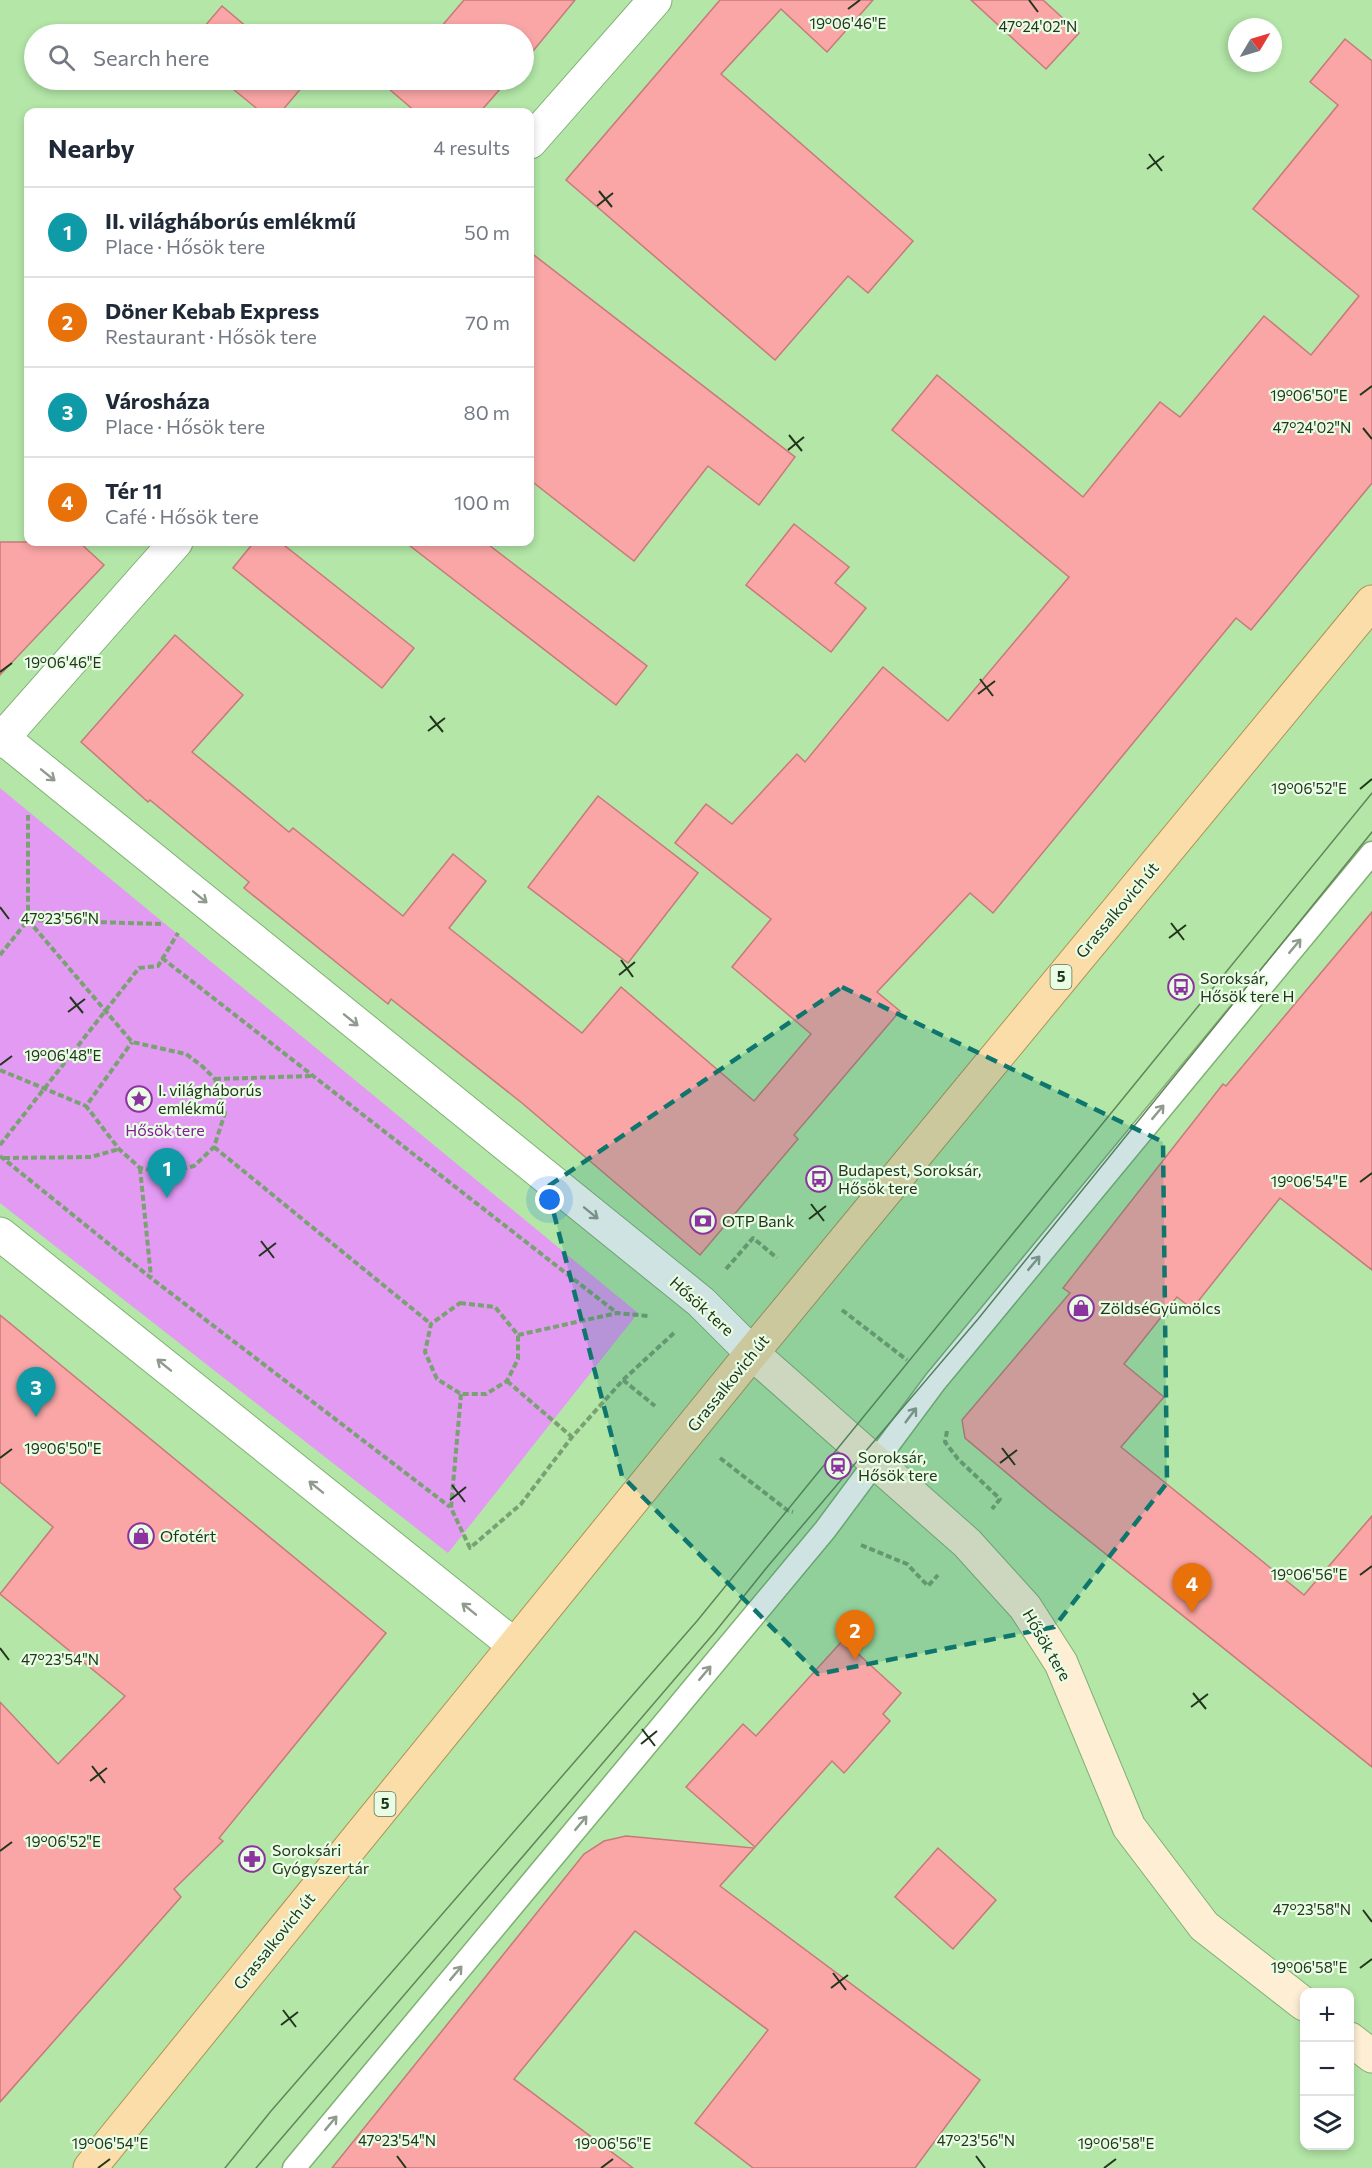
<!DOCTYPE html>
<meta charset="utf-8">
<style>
body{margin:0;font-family:Commissioner,sans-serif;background:#f6f6f7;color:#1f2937}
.controls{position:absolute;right:18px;bottom:18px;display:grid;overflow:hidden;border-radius:12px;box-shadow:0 3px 9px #0003}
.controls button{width:54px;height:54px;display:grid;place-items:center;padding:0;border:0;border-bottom:2px solid #e0e1e3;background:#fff;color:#1f2937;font:30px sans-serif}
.compass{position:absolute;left:1228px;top:18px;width:54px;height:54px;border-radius:50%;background:#fff;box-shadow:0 3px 9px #0003;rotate:52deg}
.you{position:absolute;left:550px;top:1200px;width:21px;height:21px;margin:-15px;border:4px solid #fff;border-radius:50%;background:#1a73e8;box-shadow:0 0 0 9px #1a73e833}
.badge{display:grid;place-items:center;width:39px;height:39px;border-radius:50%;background:#8b339f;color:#fff;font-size:20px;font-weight:700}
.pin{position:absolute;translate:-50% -50px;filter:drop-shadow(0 2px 3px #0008)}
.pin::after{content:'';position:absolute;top:32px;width:21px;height:18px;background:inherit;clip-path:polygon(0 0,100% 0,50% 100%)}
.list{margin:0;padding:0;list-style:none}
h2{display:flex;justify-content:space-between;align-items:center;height:78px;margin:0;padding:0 24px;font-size:26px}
h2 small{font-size:20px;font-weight:400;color:#747a83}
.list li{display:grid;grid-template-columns:39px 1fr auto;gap:18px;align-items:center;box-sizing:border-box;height:90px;padding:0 24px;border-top:2px solid #e0e1e3}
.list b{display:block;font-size:22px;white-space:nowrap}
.list p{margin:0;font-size:20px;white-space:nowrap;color:#747a83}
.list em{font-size:20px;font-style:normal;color:#747a83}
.icon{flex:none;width:33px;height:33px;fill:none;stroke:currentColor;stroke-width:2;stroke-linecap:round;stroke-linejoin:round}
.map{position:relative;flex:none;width:1372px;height:2168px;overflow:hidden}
.search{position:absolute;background:#fff;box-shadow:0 3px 9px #0003;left:24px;top:24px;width:510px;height:66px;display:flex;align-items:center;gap:15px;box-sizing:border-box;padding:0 21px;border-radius:33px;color:#747a83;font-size:22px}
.panel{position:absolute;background:#fff;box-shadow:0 3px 9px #0003;left:24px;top:108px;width:510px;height:438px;border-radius:12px}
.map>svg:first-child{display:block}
.green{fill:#e29af3}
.building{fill:#faa6a6;stroke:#c87979;stroke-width:1.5}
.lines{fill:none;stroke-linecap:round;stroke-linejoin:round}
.lane-casing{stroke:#80b074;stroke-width:25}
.street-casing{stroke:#80b074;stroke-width:35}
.secondary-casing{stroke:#80b074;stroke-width:35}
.primary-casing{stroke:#ad9454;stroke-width:35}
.path{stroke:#7aa171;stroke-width:4;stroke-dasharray:6 3;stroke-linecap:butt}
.lane{stroke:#fff;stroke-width:22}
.street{stroke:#fff;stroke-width:33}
.secondary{stroke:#fdeed4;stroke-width:33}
.primary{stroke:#fbddaa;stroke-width:33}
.tram{stroke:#63855b;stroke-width:1.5}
.oneway{stroke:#909a8e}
.marked{fill:#0f766e;fill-opacity:0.2;stroke:#0f766e;stroke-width:4.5;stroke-dasharray:12 8;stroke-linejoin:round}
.ticks{fill:none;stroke:#22361d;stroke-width:2}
.labels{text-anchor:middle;stroke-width:4.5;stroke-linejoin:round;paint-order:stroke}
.shield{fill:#e9fde4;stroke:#5e7259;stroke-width:1.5}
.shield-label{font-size:15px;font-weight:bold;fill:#22361d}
.street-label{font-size:16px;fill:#22361d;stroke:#e9fde4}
.poi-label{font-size:16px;fill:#22361d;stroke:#e9fde4;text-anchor:start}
.park-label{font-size:16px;fill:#831d9a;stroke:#e9fde4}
.ticks-label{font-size:15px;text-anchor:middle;fill:#22361d;stroke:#e9fde4;stroke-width:4.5;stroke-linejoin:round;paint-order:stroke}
</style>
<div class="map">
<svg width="1372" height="2168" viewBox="0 0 1372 2168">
<rect width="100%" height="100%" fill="#b3e6a7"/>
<!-- green -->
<path class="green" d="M0,788L638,1313L448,1553L0,1203Z"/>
<!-- building -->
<g class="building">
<path d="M464,0H575L524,62V34H435Z"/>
<path d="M720,0H873L827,52L781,9L721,74L913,241L868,293L848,276L775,360L566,180Z"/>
<path d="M971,0H1043L1079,33L1046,69Z"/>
<path d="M222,6L255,34H198Z"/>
<path d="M1345,39L1372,61V483L1251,630L1236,618L993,913L970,893L877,992L900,1011L794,1135L798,1139L700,1255L522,1103L391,999L388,1004L244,888L249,882L150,800L148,802L81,742L175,635L243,695L192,752L289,832L293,828L403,916L453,854L486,881L449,928L582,1033L621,987L754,1101L811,1034L732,967L771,919L675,843L706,804L732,824L797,754L805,762L883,667L948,721L1069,577L892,430L937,375L1083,497L1160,402L1180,417L1264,316L1311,355L1359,296L1253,209L1338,105L1310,82Z"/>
<path d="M222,80H308L281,112H261Z"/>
<path d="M397,80H508L480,112H416L389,89Z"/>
<path d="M530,252L795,457L759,505L708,466L634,561L530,480Z"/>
<path d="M794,524L849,567L835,583L866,608L831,652L746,585Z"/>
<path d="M0,542H79L104,565L0,675Z"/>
<path d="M254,542H280L414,648L382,688L233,568Z"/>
<path d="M405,542H485L647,666L616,705Z"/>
<path d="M598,796L698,873L628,963L528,887Z"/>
<path d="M1372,912V1270L1280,1198L1192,1309L1177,1297L1124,1364L1164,1397L1121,1447L1304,1595L1372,1516V1767L1047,1507L965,1438L962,1420L1070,1293L1063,1288L1223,1084L1226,1086Z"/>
<path d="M0,1315L386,1633L219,1838L223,1841L174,1889L181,1897L0,2102V1702L58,1764L125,1696L0,1594L53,1527L0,1482Z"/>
<path d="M843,1640L901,1693L883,1714L890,1721L844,1773L832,1761L755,1847L686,1787L743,1724L756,1736Z"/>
<path d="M626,1836L754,1848L720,1886L980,2080L915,2168H753L695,2123L768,2030L635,1931L514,2079L633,2168H332L584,1854L604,1841Z"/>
<path d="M938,1848L996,1900L953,1949L895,1897Z"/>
</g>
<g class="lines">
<!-- lane casing -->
<g class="lane-casing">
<path id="lane" d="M294,2168L825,1530L935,1382L1372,853"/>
</g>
<!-- street casing -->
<g class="street-casing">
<g id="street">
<path d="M530,142L655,0"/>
<path d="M3,738L701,1302L752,1353"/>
<path d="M0,741L176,542"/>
<path d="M0,1234L514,1645"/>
</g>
</g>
<!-- secondary casing -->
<g class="secondary-casing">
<g id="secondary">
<path d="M752,1353L967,1543L1025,1607L1061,1663L1129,1827L1204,1926L1304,2004"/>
<path d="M1350,2039L1372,2056"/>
</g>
</g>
<!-- primary casing -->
<g class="primary-casing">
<path id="primary" d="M90,2168L752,1353L1372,602"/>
</g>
<!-- path -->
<g class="path">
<path d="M28,920L132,1042L186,1054L202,1066L215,1079L225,1113L214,1147L194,1166L167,1173L140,1168L119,1149L86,1106L132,1042"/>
<path d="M29,920L162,924"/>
<path d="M0,955L28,920V815"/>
<path d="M162,958L617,1313"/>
<path d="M0,1070L86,1106"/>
<path d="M215,1079L312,1076"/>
<path d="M0,1145L139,968L158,966L178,933"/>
<path d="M214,1147L431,1324"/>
<path d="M0,1156L151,1278L450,1507"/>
<path d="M4,1158L91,1157L119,1149"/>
<path d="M140,1168L151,1277"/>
<path d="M726,1269L753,1238L777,1258"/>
<path d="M460,1303L495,1307L518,1335V1359L507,1381L486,1394H461L437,1379L425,1352L431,1324Z"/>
<path d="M842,1310L907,1360"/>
<path d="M518,1335L617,1313L648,1316"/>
<path d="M623,1380L655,1406"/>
<path d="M507,1381L572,1437"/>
<path d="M461,1394L451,1508L470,1548L521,1504L572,1437L623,1380L674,1333"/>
<path d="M947,1431L945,1442L958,1459L1000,1499L992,1509"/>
<path d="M720,1458L787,1510L793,1512"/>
<path d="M861,1545L907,1564L928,1586L938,1575"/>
</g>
<!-- lane -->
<use href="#lane" class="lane"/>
<!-- street -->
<use href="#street" class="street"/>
<!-- secondary -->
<use href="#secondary" class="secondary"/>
<!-- primary -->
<use href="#primary" class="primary"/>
<!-- tram -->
<g class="tram">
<path d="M225,2168L271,2111L697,1621L1372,793"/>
<path d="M256,2168L715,1632L768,1566L978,1319L1372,832"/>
</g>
</g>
<!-- one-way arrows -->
<defs><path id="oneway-shaft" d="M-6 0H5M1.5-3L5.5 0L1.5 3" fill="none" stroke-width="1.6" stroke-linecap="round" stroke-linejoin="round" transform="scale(1.5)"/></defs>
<g class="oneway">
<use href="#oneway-shaft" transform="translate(48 775) rotate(39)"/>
<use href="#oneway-shaft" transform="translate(200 897) rotate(39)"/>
<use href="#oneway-shaft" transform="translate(1295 946) rotate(-50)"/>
<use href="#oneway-shaft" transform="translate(351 1020) rotate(39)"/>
<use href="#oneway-shaft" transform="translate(1158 1112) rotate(-50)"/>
<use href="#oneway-shaft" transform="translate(591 1213) rotate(39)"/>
<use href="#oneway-shaft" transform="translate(1034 1263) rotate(-50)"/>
<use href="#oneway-shaft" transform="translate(164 1365) rotate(-141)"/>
<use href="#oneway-shaft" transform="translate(911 1415) rotate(-53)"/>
<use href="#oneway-shaft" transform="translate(316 1487) rotate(-141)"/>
<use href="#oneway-shaft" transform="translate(469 1609) rotate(-141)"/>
<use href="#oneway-shaft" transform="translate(705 1673) rotate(-50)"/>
<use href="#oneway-shaft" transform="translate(581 1823) rotate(-50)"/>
<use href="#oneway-shaft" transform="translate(456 1973) rotate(-50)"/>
<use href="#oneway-shaft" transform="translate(331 2123) rotate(-50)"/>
</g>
<!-- marked area -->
<path class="marked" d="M842,987L1163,1142L1167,1483L1054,1627L818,1674L622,1476L547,1187Z"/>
<!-- ticks -->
<path class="ticks" d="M1029,0L1038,12M848,9L860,0M1149,154L1162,171M1147,169L1164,156M599,191L612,207M597,206L613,193M1360,395L1372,386M1363,428L1372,439M789,435L802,451M788,450L804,437M0,672L12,663M980,679L993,696M978,694L995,681M430,716L443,732M428,731L445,718M1360,789L1372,779M0,907L9,919M1171,923L1184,940M1169,938L1186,925M621,960L633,977M619,975L635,962M70,997L83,1013M68,1012L85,999M0,1065L12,1056M1360,1182L1372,1173M811,1204L824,1221M809,1219L826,1206M261,1241L274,1258M259,1256L276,1243M1002,1448L1015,1465M0,1458L12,1449M1000,1463L1017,1450M452,1485L465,1502M450,1500L466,1487M1360,1575L1372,1566M0,1648L9,1660M1193,1693L1206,1709M1191,1707L1208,1694M642,1729L655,1746M641,1744L657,1731M92,1766L105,1783M90,1781L107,1768M0,1851L12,1842M1363,1910L1372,1922M1360,1968L1372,1959M833,1973L846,1990M831,1988L848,1975M283,2010L296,2027M281,2025L298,2012M397,2156L406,2168M976,2156L985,2168M98,2168L110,2159M601,2168L613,2159M1104,2168L1116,2159"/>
<!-- icons -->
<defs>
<g id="bus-ring" transform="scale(1.35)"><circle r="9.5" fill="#e9fde4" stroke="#8b339f" stroke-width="1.5"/><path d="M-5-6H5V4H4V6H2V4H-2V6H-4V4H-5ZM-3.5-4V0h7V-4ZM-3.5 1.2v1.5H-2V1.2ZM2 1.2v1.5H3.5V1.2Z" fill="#8b339f"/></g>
<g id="sight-ring" transform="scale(1.35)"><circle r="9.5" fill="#e9fde4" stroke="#8b339f" stroke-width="1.5"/><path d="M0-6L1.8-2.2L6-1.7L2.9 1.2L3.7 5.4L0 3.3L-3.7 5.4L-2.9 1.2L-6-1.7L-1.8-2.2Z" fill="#8b339f"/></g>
<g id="bank-ring" transform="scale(1.35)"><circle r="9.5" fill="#e9fde4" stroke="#8b339f" stroke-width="1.5"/><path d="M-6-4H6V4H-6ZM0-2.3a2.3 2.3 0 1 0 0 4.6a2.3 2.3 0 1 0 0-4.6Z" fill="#8b339f"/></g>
<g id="shop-ring" transform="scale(1.35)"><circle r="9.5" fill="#e9fde4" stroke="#8b339f" stroke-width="1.5"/><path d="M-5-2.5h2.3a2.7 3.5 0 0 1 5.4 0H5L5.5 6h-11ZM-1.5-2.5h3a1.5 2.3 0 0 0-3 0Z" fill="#8b339f"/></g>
<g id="station-ring" transform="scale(1.35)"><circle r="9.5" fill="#e9fde4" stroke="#8b339f" stroke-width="1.5"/><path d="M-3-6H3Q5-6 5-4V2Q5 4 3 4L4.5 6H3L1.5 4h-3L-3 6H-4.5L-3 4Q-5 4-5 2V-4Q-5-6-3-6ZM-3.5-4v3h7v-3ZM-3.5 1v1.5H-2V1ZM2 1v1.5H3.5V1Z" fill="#8b339f"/></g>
<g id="pharmacy-ring" transform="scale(1.35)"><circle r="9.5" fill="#e9fde4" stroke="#8b339f" stroke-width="1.5"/><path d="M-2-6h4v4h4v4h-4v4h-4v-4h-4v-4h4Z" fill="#8b339f"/></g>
</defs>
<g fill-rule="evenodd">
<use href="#bus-ring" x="1181" y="987"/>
<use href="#sight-ring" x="139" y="1099"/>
<use href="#bus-ring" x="819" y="1179"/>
<use href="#bank-ring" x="703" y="1221"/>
<use href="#shop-ring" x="1081" y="1308"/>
<use href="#station-ring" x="838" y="1466"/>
<use href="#shop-ring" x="141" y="1536"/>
<use href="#pharmacy-ring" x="252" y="1859"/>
</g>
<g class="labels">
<!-- shield labels -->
<g class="shield">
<rect x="1050.5" y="965" width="21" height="24" rx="4.5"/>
<rect x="374.5" y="1792" width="21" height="24" rx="4.5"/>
</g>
<g class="shield-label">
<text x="1061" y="982">5</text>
<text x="385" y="1809">5</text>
</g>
<!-- street labels -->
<g class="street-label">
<text transform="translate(1117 910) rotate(-50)" y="6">Grassalkovich út</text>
<text transform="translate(702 1306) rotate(42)" y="6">Hősök tere</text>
<text transform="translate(728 1383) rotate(-51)" y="6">Grassalkovich út</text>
<text transform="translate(1047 1645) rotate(60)" y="6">Hősök tere</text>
<text transform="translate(274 1941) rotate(-51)" y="6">Grassalkovich út</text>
</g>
<!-- poi labels -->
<g class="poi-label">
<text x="1200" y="984">Soroksár,<tspan x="1200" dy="18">Hősök tere H</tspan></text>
<text x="158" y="1096">I. világháborús<tspan x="158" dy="18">emlékmű</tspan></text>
<text x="838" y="1176">Budapest, Soroksár,<tspan x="838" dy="18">Hősök tere</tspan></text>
<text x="722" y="1227">OTP Bank</text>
<text x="1100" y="1314">ZöldséGyümölcs</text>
<text x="858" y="1463">Soroksár,<tspan x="858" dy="18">Hősök tere</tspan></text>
<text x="160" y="1542">Ofotért</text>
<text x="272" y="1856">Soroksári<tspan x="272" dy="18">Gyógyszertár</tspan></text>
</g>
<!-- park labels -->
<g class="park-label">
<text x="165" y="1136">Hősök tere</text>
</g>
</g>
<g class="ticks-label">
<text x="848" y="29">19°06'46"E</text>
<text x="1038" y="32">47°24'02"N</text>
<text x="1309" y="401">19°06'50"E</text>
<text x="1312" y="433">47°24'02"N</text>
<text x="63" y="668">19°06'46"E</text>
<text x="1309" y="794">19°06'52"E</text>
<text x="60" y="924">47°23'56"N</text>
<text x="63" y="1061">19°06'48"E</text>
<text x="1309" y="1187">19°06'54"E</text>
<text x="63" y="1454">19°06'50"E</text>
<text x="1309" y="1580">19°06'56"E</text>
<text x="60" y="1665">47°23'54"N</text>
<text x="63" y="1847">19°06'52"E</text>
<text x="1312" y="1915">47°23'58"N</text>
<text x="1309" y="1973">19°06'58"E</text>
<text x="397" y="2146">47°23'54"N</text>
<text x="976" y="2146">47°23'56"N</text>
<text x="110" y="2149">19°06'54"E</text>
<text x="613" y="2149">19°06'56"E</text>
<text x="1116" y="2149">19°06'58"E</text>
</g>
</svg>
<div class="controls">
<button>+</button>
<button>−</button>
<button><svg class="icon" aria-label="layers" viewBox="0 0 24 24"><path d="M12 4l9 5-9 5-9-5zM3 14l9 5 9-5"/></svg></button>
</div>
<svg class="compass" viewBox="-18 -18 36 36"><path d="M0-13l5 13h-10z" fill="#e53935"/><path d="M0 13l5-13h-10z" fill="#747a83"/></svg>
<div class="you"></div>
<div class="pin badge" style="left:167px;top:1198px;background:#0f9aa8">1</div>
<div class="pin badge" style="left:855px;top:1660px;background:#e8710a">2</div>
<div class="pin badge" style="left:36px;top:1417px;background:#0f9aa8">3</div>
<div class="pin badge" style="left:1192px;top:1613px;background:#e8710a">4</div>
<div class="search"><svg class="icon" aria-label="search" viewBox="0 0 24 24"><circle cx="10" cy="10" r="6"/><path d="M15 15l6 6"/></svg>Search here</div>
<section class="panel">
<h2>Nearby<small>4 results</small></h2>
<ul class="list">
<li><span class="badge" style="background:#0f9aa8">1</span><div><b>II. világháborús emlékmű</b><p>Place · Hősök tere</p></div><em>50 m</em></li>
<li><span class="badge" style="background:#e8710a">2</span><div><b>Döner Kebab Express</b><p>Restaurant · Hősök tere</p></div><em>70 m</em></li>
<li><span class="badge" style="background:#0f9aa8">3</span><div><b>Városháza</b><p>Place · Hősök tere</p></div><em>80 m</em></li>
<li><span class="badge" style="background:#e8710a">4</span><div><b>Tér 11</b><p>Café · Hősök tere</p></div><em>100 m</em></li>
</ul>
</section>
</div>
